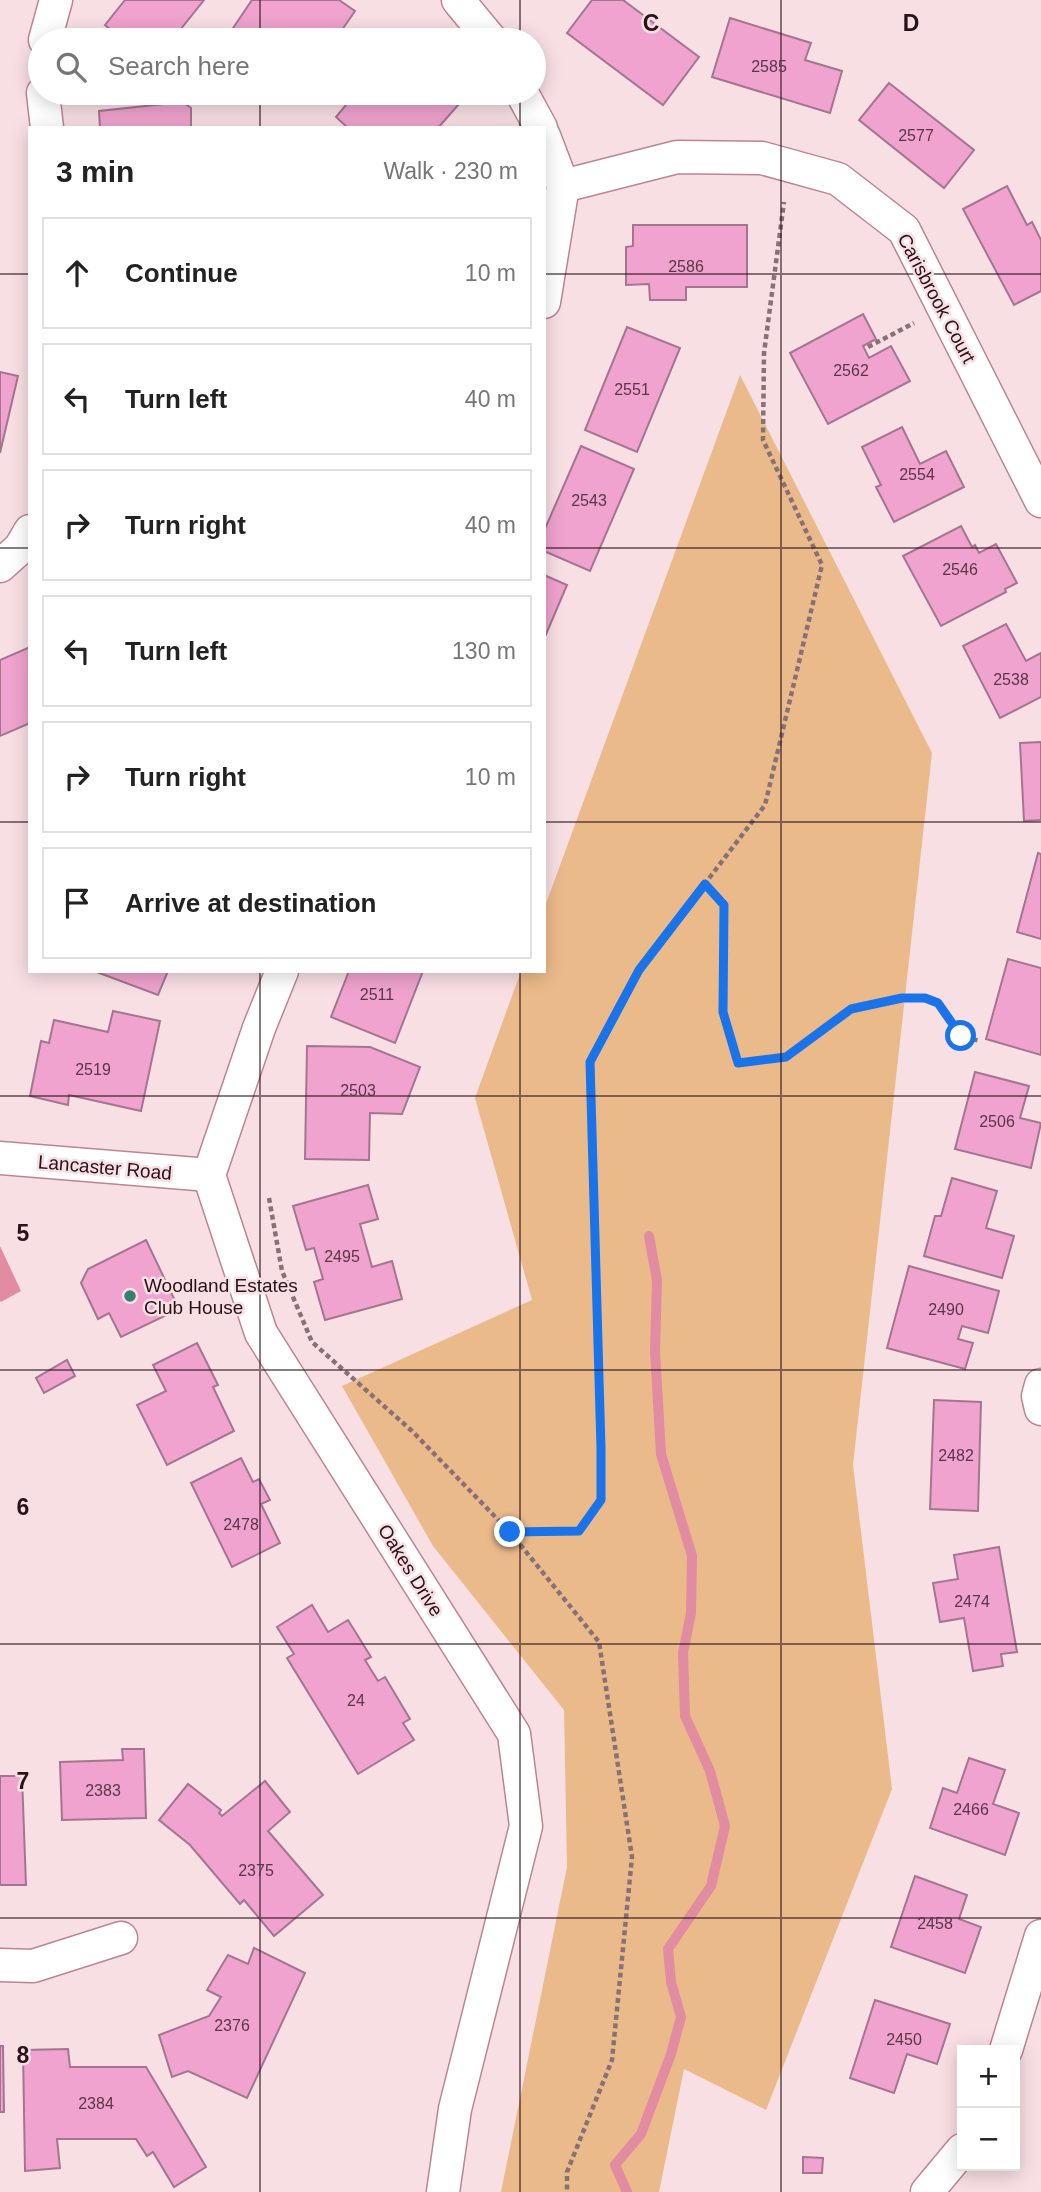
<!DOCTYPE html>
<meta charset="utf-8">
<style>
body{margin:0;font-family:Arial,sans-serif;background:#f6f6f6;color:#222}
.controls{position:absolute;right:21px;bottom:21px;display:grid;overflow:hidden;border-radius:0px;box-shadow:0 4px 18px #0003}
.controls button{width:63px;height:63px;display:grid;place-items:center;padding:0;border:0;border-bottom:2px solid #e0e0e0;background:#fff;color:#222;font:35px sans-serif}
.stop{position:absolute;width:21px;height:21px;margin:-16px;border:5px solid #1a73e8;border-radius:50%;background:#fff}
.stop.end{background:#1a73e8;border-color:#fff;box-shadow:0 2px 7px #0008}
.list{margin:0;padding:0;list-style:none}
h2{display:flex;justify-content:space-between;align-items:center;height:91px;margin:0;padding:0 28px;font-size:30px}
h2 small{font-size:23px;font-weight:400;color:#767676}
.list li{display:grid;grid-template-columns:46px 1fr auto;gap:21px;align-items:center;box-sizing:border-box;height:112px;margin:0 14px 14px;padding:0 14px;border:2px solid #e0e0e0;border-radius:0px}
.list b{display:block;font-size:26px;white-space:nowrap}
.list em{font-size:23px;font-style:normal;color:#767676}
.icon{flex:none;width:38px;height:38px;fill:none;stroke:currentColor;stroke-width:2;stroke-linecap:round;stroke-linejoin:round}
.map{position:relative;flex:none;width:1041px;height:2192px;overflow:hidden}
.search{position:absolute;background:#fff;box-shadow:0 4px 18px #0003;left:28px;top:28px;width:518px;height:77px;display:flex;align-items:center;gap:18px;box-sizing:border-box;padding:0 24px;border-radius:38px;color:#767676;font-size:26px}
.panel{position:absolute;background:#fff;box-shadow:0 4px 18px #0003;left:28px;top:126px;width:518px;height:847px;border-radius:0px}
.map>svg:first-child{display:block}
.green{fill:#ebba8b}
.water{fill:#e18ca0}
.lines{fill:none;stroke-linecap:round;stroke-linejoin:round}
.stream{stroke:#e18ca0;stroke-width:10}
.building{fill:#efa3ce;stroke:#a57590;stroke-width:2}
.minor-casing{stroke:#bd8592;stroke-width:35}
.path{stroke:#887176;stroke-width:4.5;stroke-dasharray:5 3.5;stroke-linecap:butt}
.minor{stroke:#fff;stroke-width:32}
.route{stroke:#1a73e8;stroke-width:9}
.grid{fill:none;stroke:#281318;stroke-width:2;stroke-opacity:0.55}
.poi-dot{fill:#377d75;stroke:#f8dfe4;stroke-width:2.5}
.labels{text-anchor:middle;stroke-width:5;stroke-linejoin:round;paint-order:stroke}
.number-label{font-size:16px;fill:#5a3746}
.street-label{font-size:19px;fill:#281318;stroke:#f8dfe4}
.poi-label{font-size:19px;fill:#281318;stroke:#f8dfe4;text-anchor:start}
.grid-label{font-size:23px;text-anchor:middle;font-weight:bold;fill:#281318;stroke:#f8dfe4;stroke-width:5;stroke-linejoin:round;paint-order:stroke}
</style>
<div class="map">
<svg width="1041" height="2192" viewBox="0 0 1041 2192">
<rect width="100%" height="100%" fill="#f8dfe4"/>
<!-- green -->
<path class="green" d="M740,375L932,753L853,1465L892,1789L766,2110L684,2069L659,2192H501L567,1867L564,1710L433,1546L342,1386L532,1300L475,1098L521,971H544V909Z"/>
<!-- water -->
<path class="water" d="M0,1246L21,1291L1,1302L0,1301Z"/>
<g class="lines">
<!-- stream -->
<path class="stream" d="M627,2192L615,2165L641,2134L671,2054L681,2017L671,1982L668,1949L711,1886L725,1826L710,1771L685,1716L683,1653L691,1613L692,1556L661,1454L655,1351L657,1280L649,1236"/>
</g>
<!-- building -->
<g class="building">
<path d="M125,0H204L172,40H123L105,25Z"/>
<path d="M252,0H339L355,11L335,40H288L275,31L269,40H225Z"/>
<path d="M592,0H623L699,57L663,105L567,33Z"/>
<path d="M730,18L811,43L805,60L842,71L830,113L712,77Z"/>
<path d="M889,83L974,150L944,188L859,120Z"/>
<path d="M342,93H446L459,104L438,128H348L336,117L350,100Z"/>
<path d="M183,102L191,108V128H100L99,111Z"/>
<path d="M1007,186L1027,225L1032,222L1041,240V291L1014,305L963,209Z"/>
<path d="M633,225H747V287H686V300H650L649,284L626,285V247L633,246Z"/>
<path d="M863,314L876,339L863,346L869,358L891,346L910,381L828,424L790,353Z"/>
<path d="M627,327L680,348L637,452L585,430Z"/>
<path d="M0,372L18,376L0,453Z"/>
<path d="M902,427L920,464L946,451L964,487L894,522L876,487L881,485L862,447Z"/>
<path d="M581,446L634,469L590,571L544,551V531Z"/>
<path d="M961,526L972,547L975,545L979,553L996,544L1017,583L1005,589L1006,592L941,626L903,556Z"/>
<path d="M544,575L567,585L544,639Z"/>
<path d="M1006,624L1026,661L1041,653V697L1000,718L963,646Z"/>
<path d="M30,647V723L0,736V660Z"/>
<path d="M1041,742V820L1024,821L1020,743Z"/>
<path d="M1038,853L1041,854V939L1017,932Z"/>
<path d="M1008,959L1041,968V1055L986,1039Z"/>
<path d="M94,971H168L158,995Z"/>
<path d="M349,971H423L395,1043L331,1017Z"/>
<path d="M113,1011L160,1021L141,1111L69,1095L68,1105L30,1096L41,1041L49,1043L54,1020L108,1032Z"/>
<path d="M307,1046L370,1047L420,1067L402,1114L370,1113L369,1160L305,1159Z"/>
<path d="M975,1072L1029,1086L1020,1118L1041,1123L1031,1168L955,1149Z"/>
<path d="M952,1178L997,1191L986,1228L1014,1236L1002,1278L924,1256L935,1216H941Z"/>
<path d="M368,1185L378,1219L360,1224L372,1267L392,1261L402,1299L325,1320L314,1282L323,1279L314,1248L306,1250L293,1206Z"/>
<path d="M146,1240L179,1309L121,1337L109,1313L98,1319L81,1283L88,1269Z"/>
<path d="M909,1266L999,1291L988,1333L962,1326L958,1339L973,1343L965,1369L887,1348Z"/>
<path d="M197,1343L218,1385L213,1387L234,1431L167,1465L137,1405L166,1391L153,1365Z"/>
<path d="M67,1360L75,1376L44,1393L36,1378Z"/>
<path d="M934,1400L981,1402L978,1511L930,1509Z"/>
<path d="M241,1458L253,1482L259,1479L270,1500L261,1504L280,1543L232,1567L191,1483Z"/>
<path d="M999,1547L1017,1652L1001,1654L1003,1666L973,1671L964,1618L940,1622L933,1583L958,1579L954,1555Z"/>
<path d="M312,1605L328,1632L348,1620L371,1657L365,1660L378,1681L385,1677L410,1719L403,1723L414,1740L358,1774L287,1658L294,1654L277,1627Z"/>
<path d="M122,1749H144L146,1818L62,1820L60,1762L123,1760Z"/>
<path d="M969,1758L1005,1770L993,1804L1019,1813L1005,1855L930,1828L943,1788L957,1793Z"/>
<path d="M0,1776H22L26,1885H0Z"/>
<path d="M265,1781L290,1812L268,1831L323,1895L274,1936L244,1900L240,1904L190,1845L159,1820L188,1784L221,1810L219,1813L222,1816Z"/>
<path d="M915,1876L967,1895L959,1919L981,1927L965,1973L891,1947Z"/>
<path d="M254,1948L305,1973L247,2098L188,2071L172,2077L159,2035L209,2016L221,1997L207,1990L228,1955L248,1964Z"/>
<path d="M875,2000L950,2024L937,2064L907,2054L894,2093L850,2078Z"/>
<path d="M0,2046H3L4,2112H0Z"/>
<path d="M68,2049L70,2067H146L206,2167L174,2187L153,2152L147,2156L136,2139H57L60,2168L25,2171L23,2050Z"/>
<path d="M803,2157L823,2158L822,2173H803Z"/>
</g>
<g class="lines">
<!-- minor casing -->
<g class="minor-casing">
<g id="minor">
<path d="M458,0L491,40"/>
<path d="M45,40L56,0"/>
<path d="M43,93L47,128"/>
<path d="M522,93L541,128"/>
<path d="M544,136L563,186L544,302"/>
<path d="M563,186L677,157L762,158L838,179L904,230L1041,501"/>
<path d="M0,566L20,548L30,531"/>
<path d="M282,971L259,1028L209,1175L261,1333L514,1734L526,1826L455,2109L443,2192"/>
<path d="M0,1158L209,1175"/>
<path d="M1041,1385L1038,1396L1041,1409"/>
<path d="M0,1965L33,1966L121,1938"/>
<path d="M1006,2050L1041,1936"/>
<path d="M927,2192L962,2150"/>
</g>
</g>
<!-- path -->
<g class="path">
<path d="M868,347L914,323"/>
<path d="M705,884L724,905L723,1012L738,1063L786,1057L851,1009L902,998H925L938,1003L961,1036L980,1041"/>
<path d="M269,1198L282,1271L312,1342L412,1431L510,1532L599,1642L632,1857L612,2060L567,2172V2192"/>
<path d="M510,1532L579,1531L601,1500V1448L590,1062L639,970L765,805L822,565L763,440L764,353L784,202"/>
</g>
<!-- minor -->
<use href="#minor" class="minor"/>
</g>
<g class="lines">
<!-- route -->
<path class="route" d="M510,1532L579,1531L601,1500V1448L590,1062L639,970L705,884L724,905L723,1012L738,1063L786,1057L851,1009L902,998H925L938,1003L961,1036"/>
</g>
<!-- grid -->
<path class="grid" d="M260,0V40M520,0V40M781,0V2192M260,93V128M520,93V128M0,274H30M544,274H1041M0,548H30M544,548H1041M0,822H30M544,822H1041M260,971V2192M520,971V2192M0,1096H1041M0,1370H1041M0,1644H1041M0,1918H1041"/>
<!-- markers -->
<circle class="poi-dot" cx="130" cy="1296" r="7"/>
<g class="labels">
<!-- number labels -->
<g class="number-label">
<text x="769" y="72">2585</text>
<text x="916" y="141">2577</text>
<text x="686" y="272">2586</text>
<text x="851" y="376">2562</text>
<text x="632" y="395">2551</text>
<text x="917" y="480">2554</text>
<text x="589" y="506">2543</text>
<text x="960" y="575">2546</text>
<text x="1011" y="685">2538</text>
<text x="377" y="1000">2511</text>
<text x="93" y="1075">2519</text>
<text x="358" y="1096">2503</text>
<text x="997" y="1127">2506</text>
<text x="342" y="1262">2495</text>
<text x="946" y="1315">2490</text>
<text x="956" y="1461">2482</text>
<text x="241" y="1530">2478</text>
<text x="972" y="1607">2474</text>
<text x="356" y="1706">24</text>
<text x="103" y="1796">2383</text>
<text x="971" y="1815">2466</text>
<text x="256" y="1876">2375</text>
<text x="935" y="1929">2458</text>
<text x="232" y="2031">2376</text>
<text x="904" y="2045">2450</text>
<text x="96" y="2109">2384</text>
</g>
<!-- street labels -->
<g class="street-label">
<text transform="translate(937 298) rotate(62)" y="7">Carisbrook Court</text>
<text transform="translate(105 1167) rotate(5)" y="7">Lancaster Road</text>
<text transform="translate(411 1570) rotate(58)" y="7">Oakes Drive</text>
</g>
<!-- poi labels -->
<g class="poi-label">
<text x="144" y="1292">Woodland Estates<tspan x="144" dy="22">Club House</tspan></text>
</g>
</g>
<g class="grid-label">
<text x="651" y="31">C</text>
<text x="911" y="31">D</text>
<text x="23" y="1241">5</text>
<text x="23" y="1515">6</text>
<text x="23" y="1789">7</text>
<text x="23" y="2063">8</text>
</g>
</svg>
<div class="controls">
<button>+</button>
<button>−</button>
</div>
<div class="stop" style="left:961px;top:1036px"></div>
<div class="stop end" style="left:510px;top:1532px"></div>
<div class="search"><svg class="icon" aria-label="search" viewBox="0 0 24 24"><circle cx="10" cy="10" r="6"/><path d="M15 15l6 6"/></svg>Search here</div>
<section class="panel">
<h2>3 min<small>Walk · 230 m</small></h2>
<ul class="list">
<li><svg class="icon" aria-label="ahead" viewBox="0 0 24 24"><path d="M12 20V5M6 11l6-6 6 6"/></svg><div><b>Continue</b></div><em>10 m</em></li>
<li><svg class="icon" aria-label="left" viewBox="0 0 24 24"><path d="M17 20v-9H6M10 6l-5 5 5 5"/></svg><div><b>Turn left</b></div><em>40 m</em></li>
<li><svg class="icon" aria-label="right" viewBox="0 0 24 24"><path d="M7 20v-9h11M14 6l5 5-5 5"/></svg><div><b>Turn right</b></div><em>40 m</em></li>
<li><svg class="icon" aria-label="left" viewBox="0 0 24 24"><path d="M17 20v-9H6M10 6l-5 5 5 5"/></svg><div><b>Turn left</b></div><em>130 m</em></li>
<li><svg class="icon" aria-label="right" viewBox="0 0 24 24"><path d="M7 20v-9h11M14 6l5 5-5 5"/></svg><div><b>Turn right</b></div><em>10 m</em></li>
<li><svg class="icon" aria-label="arrive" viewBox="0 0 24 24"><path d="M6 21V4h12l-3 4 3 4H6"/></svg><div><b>Arrive at destination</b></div></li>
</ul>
</section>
</div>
